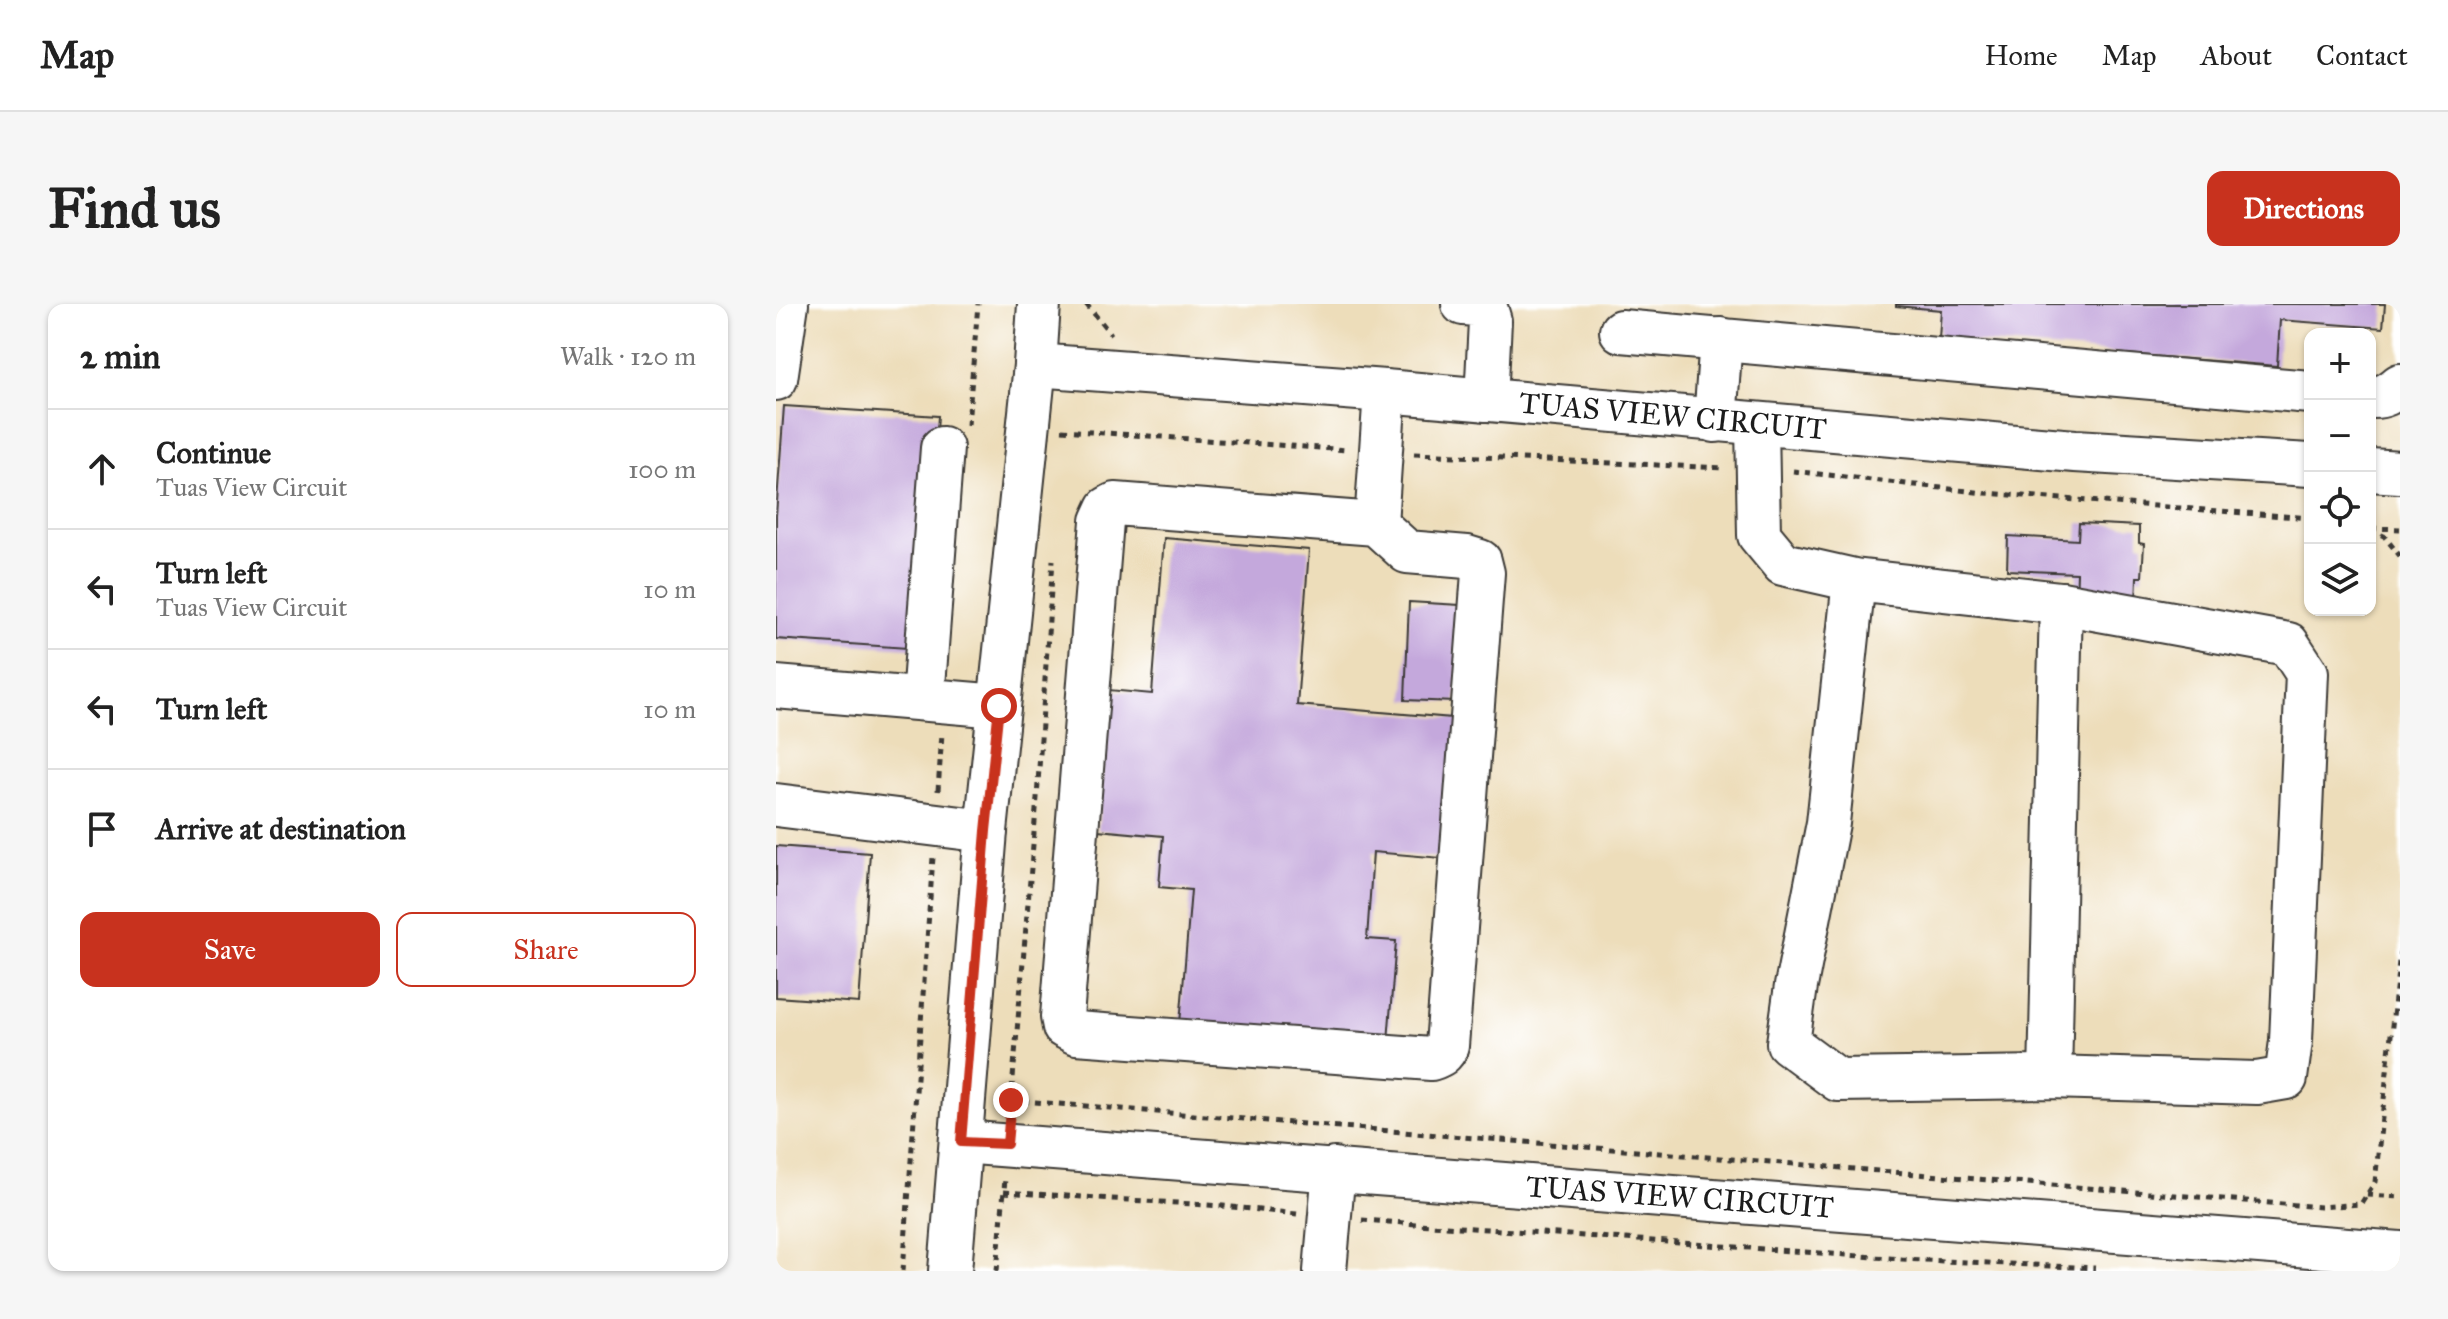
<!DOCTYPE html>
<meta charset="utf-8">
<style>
body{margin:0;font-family:"IM FELL Great Primer",serif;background:#f6f6f6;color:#222}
.controls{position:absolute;right:24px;top:24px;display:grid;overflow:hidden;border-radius:16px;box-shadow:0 2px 6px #0004}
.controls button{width:72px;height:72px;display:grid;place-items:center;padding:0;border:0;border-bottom:2px solid #e0e0e0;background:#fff;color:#222;font:40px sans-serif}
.stop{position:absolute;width:24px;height:24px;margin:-18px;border:6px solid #c8321e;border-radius:50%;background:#fff}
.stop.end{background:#c8321e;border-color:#fff;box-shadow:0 2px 8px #0008}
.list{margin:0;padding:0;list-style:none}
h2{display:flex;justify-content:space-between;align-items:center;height:104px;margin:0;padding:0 32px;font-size:34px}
h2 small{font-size:26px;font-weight:400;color:#767676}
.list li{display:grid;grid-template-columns:52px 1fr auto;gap:24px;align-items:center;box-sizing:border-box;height:120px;padding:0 32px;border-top:2px solid #e0e0e0}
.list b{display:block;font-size:30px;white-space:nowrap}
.list p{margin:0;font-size:26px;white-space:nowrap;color:#767676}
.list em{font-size:26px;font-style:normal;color:#767676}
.actions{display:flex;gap:16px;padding:24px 32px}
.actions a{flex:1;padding:18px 0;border:2px solid #c8321e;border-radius:16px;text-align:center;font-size:28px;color:#c8321e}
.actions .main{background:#c8321e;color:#fff}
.icon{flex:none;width:44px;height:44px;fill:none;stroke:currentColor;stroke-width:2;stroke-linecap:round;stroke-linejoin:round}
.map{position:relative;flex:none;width:1624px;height:967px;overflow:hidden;border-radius:16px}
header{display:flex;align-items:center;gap:48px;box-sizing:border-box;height:112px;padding:0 40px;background:#fff;border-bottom:2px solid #e0e0e0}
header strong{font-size:38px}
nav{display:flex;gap:44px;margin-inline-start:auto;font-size:28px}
.intro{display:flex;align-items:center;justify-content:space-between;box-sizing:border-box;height:192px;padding:0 48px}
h1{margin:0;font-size:56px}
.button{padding:20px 36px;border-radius:16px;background:#c8321e;color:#fff;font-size:28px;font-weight:700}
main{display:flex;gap:48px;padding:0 48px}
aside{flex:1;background:#fff;border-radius:16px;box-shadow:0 2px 6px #0004}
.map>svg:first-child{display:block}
.building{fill:#c4a8dc}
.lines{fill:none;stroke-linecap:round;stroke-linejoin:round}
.minor-casing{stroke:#3b3934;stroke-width:46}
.path{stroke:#3b3934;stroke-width:5;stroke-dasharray:6 6;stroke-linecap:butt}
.minor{stroke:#fff;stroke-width:42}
.route{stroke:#c8321e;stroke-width:10}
.labels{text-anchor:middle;stroke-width:8;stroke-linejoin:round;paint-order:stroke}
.street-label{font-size:30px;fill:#1c1c1c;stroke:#fff}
</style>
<header>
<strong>Map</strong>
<nav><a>Home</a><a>Map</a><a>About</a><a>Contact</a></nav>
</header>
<div class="intro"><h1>Find us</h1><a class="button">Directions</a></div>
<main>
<aside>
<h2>2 min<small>Walk · 120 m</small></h2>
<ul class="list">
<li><svg class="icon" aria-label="ahead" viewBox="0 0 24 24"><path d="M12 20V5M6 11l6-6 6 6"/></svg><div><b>Continue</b><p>Tuas View Circuit</p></div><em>100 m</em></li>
<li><svg class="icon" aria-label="left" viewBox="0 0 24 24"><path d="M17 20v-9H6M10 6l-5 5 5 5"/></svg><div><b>Turn left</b><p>Tuas View Circuit</p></div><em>10 m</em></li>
<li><svg class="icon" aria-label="left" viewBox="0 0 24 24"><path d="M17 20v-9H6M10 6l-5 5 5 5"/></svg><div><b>Turn left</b></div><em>10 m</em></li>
<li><svg class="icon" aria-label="arrive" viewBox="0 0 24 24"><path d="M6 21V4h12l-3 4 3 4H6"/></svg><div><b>Arrive at destination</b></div></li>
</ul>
<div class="actions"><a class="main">Save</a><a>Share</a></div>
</aside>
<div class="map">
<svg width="1624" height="967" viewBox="0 0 1624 967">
<rect width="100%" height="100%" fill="#fff"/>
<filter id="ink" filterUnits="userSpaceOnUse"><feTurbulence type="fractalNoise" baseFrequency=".0125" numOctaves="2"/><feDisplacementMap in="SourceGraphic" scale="16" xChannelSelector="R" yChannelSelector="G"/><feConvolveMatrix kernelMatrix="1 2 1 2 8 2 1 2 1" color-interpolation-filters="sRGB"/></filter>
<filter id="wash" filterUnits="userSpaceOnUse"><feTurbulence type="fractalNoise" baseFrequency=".006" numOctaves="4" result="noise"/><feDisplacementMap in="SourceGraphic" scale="32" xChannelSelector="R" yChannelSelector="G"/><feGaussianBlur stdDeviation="1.8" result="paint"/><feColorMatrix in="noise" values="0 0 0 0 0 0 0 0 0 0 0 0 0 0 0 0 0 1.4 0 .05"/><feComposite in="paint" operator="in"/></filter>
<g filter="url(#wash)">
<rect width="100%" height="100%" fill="#edddba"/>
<g id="blocks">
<!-- building -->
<g class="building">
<path d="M1120,0H1609L1607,24L1504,16L1501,62L1163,35L1165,6L1120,2Z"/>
<path d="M8,102L162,112L146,345L0,335V212Z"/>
<path d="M1303,219L1363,222V239L1368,240L1366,273H1361L1360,299L1300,296L1301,269L1231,266L1232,232L1302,236Z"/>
<path d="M388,234L533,246L521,401L688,415L677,555L597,548L591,635L620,637L612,737L404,720L415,586L383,583L387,532L322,526L333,386L376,390Z"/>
<path d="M633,298L684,301L680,398L629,396Z"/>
<path d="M0,542L94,549L83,699L0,693Z"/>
</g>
</g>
</g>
<g filter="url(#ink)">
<use href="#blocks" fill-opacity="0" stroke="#3b3934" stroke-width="2"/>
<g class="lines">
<!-- minor casing -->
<g class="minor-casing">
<g id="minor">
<path d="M687,0L701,1L711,7L714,17L710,96"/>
<path d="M845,27L1534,88"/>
<path d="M259,61L609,87L1299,147L1534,161"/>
<path d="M0,75L11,0"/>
<path d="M1594,93C1607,94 1615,89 1624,81"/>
<path d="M939,117L945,35"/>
<path d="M981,120L983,231L1007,260L1078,276L1285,299L1512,340L1531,369L1515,737L1510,774L1481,779L1274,773L1062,776L1012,739L1020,682L1052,519L1078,276"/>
<path d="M1594,166L1624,168"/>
<path d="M339,200L600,220L631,248L691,253L704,257L707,269L671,742C668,750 664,752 655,755L300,729L288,723L286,713L326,217L332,204Z"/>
<path d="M600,220L609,87"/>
<path d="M0,383L223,402"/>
<path d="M147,395L166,144"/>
<path d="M0,501L210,527"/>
<path d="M1274,773L1285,299"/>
<path d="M185,838L1624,949"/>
<path d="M174,967L210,527L259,61L263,0"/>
<path d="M549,967L558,865"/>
</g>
</g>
<!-- path -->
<g class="path">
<path d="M310,0L335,30"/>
<path d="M192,121L202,0"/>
<path d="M286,126L572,146"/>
<path d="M638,150L947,164"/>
<path d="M1017,167L1209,189L1534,214"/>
<path d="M1595,224L1624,225"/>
<path d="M1594,226L1608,232L1624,252"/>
<path d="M162,487L166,429"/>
<path d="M235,796L1544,903L1585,900L1599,878L1624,648"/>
<path d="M234,809L261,494L277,256"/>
<path d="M228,888L447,902L521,910"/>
<path d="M1591,891L1624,893"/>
<path d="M586,916L1126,955L1319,964"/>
<path d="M127,967L157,553"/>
<path d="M221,967L229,875"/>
</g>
<!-- minor -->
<use href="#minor" class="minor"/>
</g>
</g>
<g class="lines" filter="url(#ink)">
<!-- route -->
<path class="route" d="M223,402L210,527L185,838L231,840L235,796"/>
</g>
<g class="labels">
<!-- street labels -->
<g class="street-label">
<text transform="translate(897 112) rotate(5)" y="10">TUAS VIEW CIRCUIT</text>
<text transform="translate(904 893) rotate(4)" y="10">TUAS VIEW CIRCUIT</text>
</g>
</g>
</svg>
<div class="controls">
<button>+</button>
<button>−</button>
<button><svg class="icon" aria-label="locate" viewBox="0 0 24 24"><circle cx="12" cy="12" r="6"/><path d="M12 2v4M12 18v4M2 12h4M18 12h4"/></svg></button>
<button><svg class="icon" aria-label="layers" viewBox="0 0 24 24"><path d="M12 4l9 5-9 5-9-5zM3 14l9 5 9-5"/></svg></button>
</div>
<div class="stop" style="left:223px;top:402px"></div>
<div class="stop end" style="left:235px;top:796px"></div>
</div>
</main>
